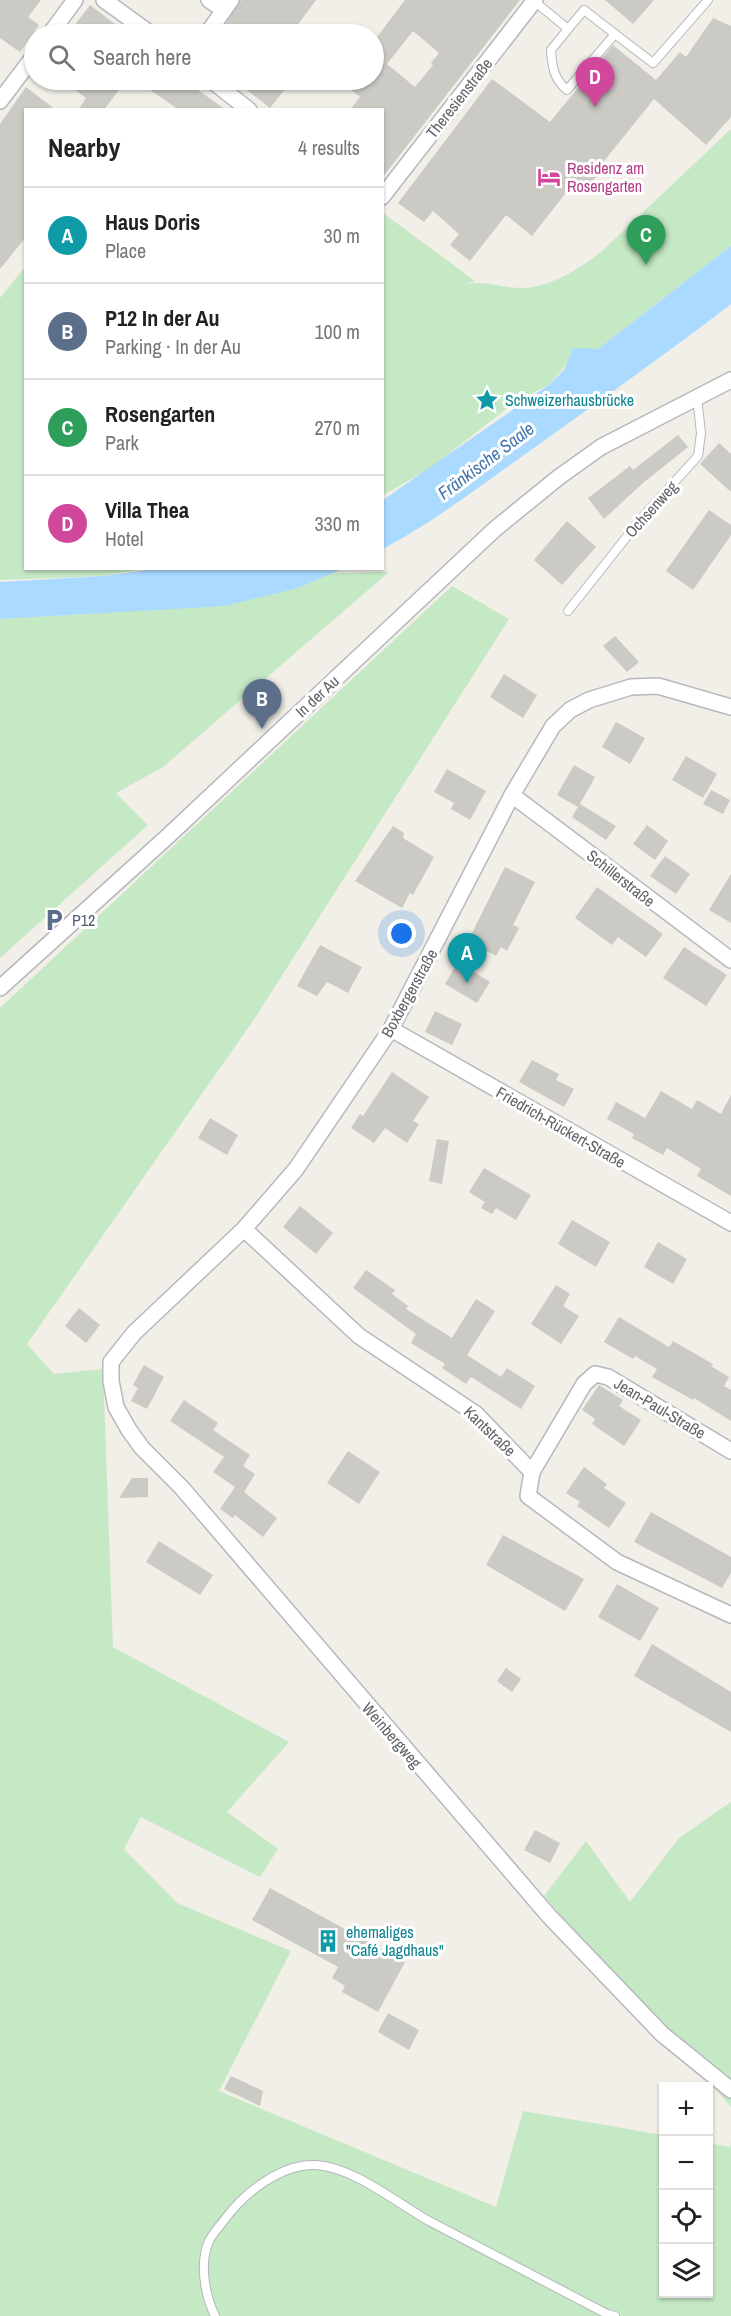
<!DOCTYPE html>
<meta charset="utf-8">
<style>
body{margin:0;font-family:"Archivo Narrow",sans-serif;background:#f2f2f2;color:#222}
.controls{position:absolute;right:18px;bottom:18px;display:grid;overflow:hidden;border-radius:0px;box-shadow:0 2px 4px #0004}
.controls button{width:54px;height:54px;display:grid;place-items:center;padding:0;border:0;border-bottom:2px solid #e0e0e0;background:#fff;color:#222;font:30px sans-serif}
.you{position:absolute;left:402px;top:934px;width:21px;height:21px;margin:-15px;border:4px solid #fff;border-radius:50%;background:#1a73e8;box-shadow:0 0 0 9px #1a73e833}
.badge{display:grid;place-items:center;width:39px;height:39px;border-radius:50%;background:#ea4335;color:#fff;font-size:20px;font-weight:700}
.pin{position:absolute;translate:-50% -50px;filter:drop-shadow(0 2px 3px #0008)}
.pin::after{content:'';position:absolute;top:32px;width:21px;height:18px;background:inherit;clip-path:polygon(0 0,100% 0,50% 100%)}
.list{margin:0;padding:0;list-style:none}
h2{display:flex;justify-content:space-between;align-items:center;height:78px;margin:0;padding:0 24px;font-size:26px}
h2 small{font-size:20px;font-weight:400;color:#767676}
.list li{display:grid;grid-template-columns:39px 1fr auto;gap:18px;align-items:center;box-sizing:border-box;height:96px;padding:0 24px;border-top:2px solid #e0e0e0}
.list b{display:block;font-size:22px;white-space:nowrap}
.list p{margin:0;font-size:20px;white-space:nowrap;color:#767676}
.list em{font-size:20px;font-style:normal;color:#767676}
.icon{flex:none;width:33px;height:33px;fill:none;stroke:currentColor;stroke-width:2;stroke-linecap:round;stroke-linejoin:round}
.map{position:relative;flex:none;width:731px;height:2316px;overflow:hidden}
.search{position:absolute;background:#fff;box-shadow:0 2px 4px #0004;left:24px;top:24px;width:360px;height:66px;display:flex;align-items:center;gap:15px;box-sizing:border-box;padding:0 21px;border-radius:33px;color:#767676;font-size:22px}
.panel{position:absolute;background:#fff;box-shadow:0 2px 4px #0004;left:24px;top:108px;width:360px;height:462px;border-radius:0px}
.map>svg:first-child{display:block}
.green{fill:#c5e8c5}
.water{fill:#aadaff}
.building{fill:#cccac5;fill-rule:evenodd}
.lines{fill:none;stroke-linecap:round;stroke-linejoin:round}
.lane-casing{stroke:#b5b8bc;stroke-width:10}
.street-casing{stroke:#b5b8bc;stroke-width:18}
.lane{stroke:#fff;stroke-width:8}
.street{stroke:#fff;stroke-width:15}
.labels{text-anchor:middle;stroke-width:6;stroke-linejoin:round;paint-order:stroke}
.street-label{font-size:16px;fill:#5f6368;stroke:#fff}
.hotel-label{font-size:16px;fill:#b23c85;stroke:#fff;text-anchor:start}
.culture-label{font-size:16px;fill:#0d838f;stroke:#fff;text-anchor:start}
.service-label{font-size:16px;fill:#4e5e75;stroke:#fff;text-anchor:start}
.water-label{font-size:18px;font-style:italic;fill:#4174aa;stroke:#fff}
</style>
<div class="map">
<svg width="731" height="2316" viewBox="0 0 731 2316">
<rect width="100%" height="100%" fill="#f1efe8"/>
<!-- green -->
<g class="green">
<path d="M731,129V246L598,349L570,360L550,384L514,403L428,470L383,495V213L475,281L465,284C486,280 505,289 526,288C552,286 581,268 601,252Z"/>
<path d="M25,267L26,568L142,569L103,576L0,580V298Z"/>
<path d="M389,572L163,767L116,793L148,825L0,958V619L83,614L298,588L331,573Z"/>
<path d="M452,586L509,619L255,1018L27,1344L54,1374L103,1369L113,1647L289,1742L227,1812L278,1849L260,1877L141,1817L124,1849L177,1903L291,1951L219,2091L496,2207L523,2111L663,2135L664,2294H708L709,2143L730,2147L731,2142V2316H0V1008Z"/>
<path d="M731,1802V2107L544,1896L586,1841L630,1902L679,1838Z"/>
</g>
<!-- water -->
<g class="water">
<path d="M731,246V304C666,354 598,402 531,450C483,484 435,521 383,549V500L550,384L564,370L573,348L598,349Z"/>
<path d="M164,568H342V569L298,588L225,606L0,619V582L103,576Z"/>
</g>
<!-- building -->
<g class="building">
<path d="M0,0H41L28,17L39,25L20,52L0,38Z"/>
<path d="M241,0H316L291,34H219Z"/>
<path d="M405,0H520L382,178V110H350L360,97L339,80H374V41ZM413,31L439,53L431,63L433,65L415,87L387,64Z"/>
<path d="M605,0H654L633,24Z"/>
<path d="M90,5L128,34H68Z"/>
<path d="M713,18L731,26V117L706,145L654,99L596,171L599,173L583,194L572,185L532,236L506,215L470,261L450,245L459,234L433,211L424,222L398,203L492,79L550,122L613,45L656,80L680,52L686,57Z"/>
<path d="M62,80H126L104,110H78L86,98Z"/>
<path d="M136,80H184L226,110H179Z"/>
<path d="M234,80H275L286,88L270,108Z"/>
<path d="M26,87L56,110H26V237L0,269V124Z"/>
<path d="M678,435L688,447L643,483L604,519L588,498L630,466L633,470Z"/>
<path d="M719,443L731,454V492L700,464Z"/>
<path d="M709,510L731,525V535L693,590L666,571Z"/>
<path d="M567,521L596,547L562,585L534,560Z"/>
<path d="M615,636L639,662L627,672L603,646Z"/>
<path d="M504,674L537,695L523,718L490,697Z"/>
<path d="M616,722L645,738L630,764L602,747Z"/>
<path d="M686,756L717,774L703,798L672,780Z"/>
<path d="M574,765L595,777L580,804L616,826L606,840L572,817L578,807L557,795Z"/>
<path d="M447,769L486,791L470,820L451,809L454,803L434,792Z"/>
<path d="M711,790L730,800L723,814L703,804Z"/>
<path d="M647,825L668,841L655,860L633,844Z"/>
<path d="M393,826L404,833L403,838L434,857L413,895L410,893L402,908L355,881Z"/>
<path d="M665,856L690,874L676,894L650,876Z"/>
<path d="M505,867L535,882L513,925L519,928L507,951L501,947L496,956L468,941Z"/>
<path d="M731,874V923L709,910Z"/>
<path d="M597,887L663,934L646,957L618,937L612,945L575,918Z"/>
<path d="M320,945L362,967L348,993L327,982L317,996L297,986Z"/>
<path d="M684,947L727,975L706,1006L663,978Z"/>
<path d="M458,962L490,982L477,1003L445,984Z"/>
<path d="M435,1011L462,1024L452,1045L425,1032Z"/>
<path d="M532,1060L559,1074L556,1080L574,1089L564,1107L519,1082Z"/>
<path d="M392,1072L429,1097L413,1121L419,1124L407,1143L385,1128L374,1143L351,1128L360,1114L363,1116Z"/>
<path d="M661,1091L692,1109L697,1100L721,1114L731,1095V1196L697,1176L701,1169L667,1148L663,1155L632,1138L634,1134L607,1119L616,1102L645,1118Z"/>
<path d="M210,1118L238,1135L227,1155L198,1138Z"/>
<path d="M437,1139L449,1141L442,1184L429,1181Z"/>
<path d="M484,1168L531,1195L516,1220L496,1208L492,1214L481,1208L485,1202L469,1192Z"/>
<path d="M300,1206L333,1233L316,1254L283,1227Z"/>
<path d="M572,1220L610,1242L596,1267L558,1244Z"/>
<path d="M658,1242L687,1259L673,1284L644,1267Z"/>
<path d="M366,1270L395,1290L392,1294L408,1306L406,1309L452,1338L476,1299L495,1311L467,1355L501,1377L507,1368L535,1386L521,1409L471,1377L466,1384L442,1368L445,1364L411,1343L416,1334L353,1288Z"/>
<path d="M556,1285L570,1294L563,1306L579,1316L561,1344L531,1324Z"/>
<path d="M79,1308L100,1325L86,1343L65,1326Z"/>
<path d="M619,1317L669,1347L673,1341L713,1364L711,1366L729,1377L724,1386L731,1390V1421L694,1398L693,1400L652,1377L657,1369L635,1356L633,1359L604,1342Z"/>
<path d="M144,1365L164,1377L147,1409L131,1401L138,1388L133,1385Z"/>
<path d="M599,1385L623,1400L619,1406L641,1420L624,1446L592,1424L595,1419L582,1410Z"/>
<path d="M184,1400L218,1423L213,1430L250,1455L243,1466L255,1474L244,1492L277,1518L263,1537L235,1515L233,1518L220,1509L235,1487L213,1472L224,1457L170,1421Z"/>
<path d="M348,1451L380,1472L359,1504L327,1483Z"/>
<path d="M584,1467L607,1484L604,1488L626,1503L609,1528L577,1506L580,1502L566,1493Z"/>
<path d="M132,1478H148V1497L119,1498Z"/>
<path d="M651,1512L731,1557V1573L722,1588L634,1542Z"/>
<path d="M503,1535L584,1579L565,1611L486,1565Z"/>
<path d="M159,1541L213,1575L200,1595L146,1562Z"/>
<path d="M617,1584L659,1608L640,1641L598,1617Z"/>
<path d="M652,1644L731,1692V1732L634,1676Z"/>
<path d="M506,1668L521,1679L512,1692L497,1681Z"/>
<path d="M535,1830L560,1843L550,1863L524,1850Z"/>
<path d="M270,1888L405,1962L378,2012L342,1992L345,1986L332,1978L338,1967L252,1920Z"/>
<path d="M388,2013L419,2030L409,2050L378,2032Z"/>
<path d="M231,2076L263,2091L260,2106L224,2089Z"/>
</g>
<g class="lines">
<!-- lane casing -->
<g class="lane-casing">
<g id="lane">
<path d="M534,1L568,29L551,50C552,67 554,79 567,90L615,34L653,63L708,0"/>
<path d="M568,29L584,10L615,34"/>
<path d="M568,611L640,520L698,456L701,433L697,397"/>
<path d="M215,2316C205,2295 199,2263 209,2241C213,2233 220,2226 225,2219C244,2193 282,2163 316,2165C353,2167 397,2203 429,2221C488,2252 548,2283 607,2314L615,2316"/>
</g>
</g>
<!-- street casing -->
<g class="street-casing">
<g id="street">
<path d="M104,0L151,34"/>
<path d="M209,0L224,10"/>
<path d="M50,34L75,0"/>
<path d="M207,34L231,0"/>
<path d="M211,80L249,110"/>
<path d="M0,101L34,56"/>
<path d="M382,197L535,0"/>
<path d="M731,707L658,686L631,687L589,700L570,710L553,726L512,795L391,1029L296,1169L244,1229L134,1333L111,1362V1381L116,1407L129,1430L142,1448L182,1488L549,1916L662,2034L731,2090"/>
<path d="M512,795L731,960"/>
<path d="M0,988L167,837L495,529L559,477L601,447L731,380"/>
<path d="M391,1029L731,1223"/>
<path d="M244,1229L359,1336L476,1414L532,1472L528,1496L617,1562L731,1615"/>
<path d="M532,1472L584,1384L595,1374L608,1377L731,1451"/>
</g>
</g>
<!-- lane -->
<use href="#lane" class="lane"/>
<!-- street -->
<use href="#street" class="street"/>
</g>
<!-- icons -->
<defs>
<g id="hotel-bare" transform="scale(1.8)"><path d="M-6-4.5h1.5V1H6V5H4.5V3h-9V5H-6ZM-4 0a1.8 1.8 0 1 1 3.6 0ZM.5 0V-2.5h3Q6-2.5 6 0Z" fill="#d1479c" stroke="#fff" stroke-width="2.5" paint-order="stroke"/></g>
<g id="sight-bare" transform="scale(1.8)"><path d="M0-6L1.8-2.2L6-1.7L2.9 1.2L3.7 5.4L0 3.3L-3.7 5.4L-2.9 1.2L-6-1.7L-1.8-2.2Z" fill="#0f9aa8" stroke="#fff" stroke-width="2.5" paint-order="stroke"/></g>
<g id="parking-bare" transform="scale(1.8)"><path d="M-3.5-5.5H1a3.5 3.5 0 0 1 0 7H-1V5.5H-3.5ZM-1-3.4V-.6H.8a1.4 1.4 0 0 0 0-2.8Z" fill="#5c6f8a" stroke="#fff" stroke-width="2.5" paint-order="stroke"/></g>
<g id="building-bare" transform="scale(1.8)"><path d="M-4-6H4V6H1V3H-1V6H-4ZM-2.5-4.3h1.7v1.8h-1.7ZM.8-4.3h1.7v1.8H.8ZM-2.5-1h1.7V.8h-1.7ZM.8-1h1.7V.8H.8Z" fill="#0f9aa8" stroke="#fff" stroke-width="2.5" paint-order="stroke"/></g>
</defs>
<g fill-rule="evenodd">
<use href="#hotel-bare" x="549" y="177"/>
<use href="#sight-bare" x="487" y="400"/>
<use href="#parking-bare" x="54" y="920"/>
<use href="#building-bare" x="328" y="1941"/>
</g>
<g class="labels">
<!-- street labels -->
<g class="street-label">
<text transform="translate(459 98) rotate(-52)" y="6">Theresienstraße</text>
<text transform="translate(651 509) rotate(-48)" y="6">Ochsenweg</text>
<text transform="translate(317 696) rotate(-43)" y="6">In der Au</text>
<text transform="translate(621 878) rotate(38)" y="6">Schillerstraße</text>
<text transform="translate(409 993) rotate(-61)" y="6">Boxbergerstraße</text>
<text transform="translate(561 1127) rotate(30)" y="6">Friedrich-Rückert-Straße</text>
<text transform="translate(660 1408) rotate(31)" y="6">Jean-Paul-Straße</text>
<text transform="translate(490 1431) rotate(44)" y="6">Kantstraße</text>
<text transform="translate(392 1735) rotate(49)" y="6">Weinbergweg</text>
</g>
<!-- hotel labels -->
<g class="hotel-label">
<text x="567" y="174">Residenz am<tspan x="567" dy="18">Rosengarten</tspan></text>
</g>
<!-- culture labels -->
<g class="culture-label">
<text x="505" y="406">Schweizerhausbrücke</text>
<text x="346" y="1938">ehemaliges<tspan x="346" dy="18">"Café Jagdhaus"</tspan></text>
</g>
<!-- service labels -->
<g class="service-label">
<text x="72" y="926">P12</text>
</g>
<!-- water labels -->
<g class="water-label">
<text transform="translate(486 461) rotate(-37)" y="6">Fränkische Saale</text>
</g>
</g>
</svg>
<div class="controls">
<button>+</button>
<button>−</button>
<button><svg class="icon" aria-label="locate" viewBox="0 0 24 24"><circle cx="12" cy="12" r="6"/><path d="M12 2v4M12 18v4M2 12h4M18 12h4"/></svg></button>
<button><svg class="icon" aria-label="layers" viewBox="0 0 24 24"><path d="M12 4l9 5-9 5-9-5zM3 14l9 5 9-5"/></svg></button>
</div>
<div class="you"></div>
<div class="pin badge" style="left:467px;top:983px;background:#0f9aa8">A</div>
<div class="pin badge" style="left:262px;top:729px;background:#5c6f8a">B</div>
<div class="pin badge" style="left:646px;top:265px;background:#2e9e5b">C</div>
<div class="pin badge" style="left:595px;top:107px;background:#d1479c">D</div>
<div class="search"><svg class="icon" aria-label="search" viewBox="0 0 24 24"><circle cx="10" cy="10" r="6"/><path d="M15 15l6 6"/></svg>Search here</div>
<section class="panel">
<h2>Nearby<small>4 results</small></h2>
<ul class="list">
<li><span class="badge" style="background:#0f9aa8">A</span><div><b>Haus Doris</b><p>Place</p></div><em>30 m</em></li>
<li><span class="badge" style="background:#5c6f8a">B</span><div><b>P12 In der Au</b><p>Parking · In der Au</p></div><em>100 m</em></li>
<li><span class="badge" style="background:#2e9e5b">C</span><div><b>Rosengarten</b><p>Park</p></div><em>270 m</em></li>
<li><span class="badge" style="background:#d1479c">D</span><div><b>Villa Thea</b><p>Hotel</p></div><em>330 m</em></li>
</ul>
</section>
</div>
